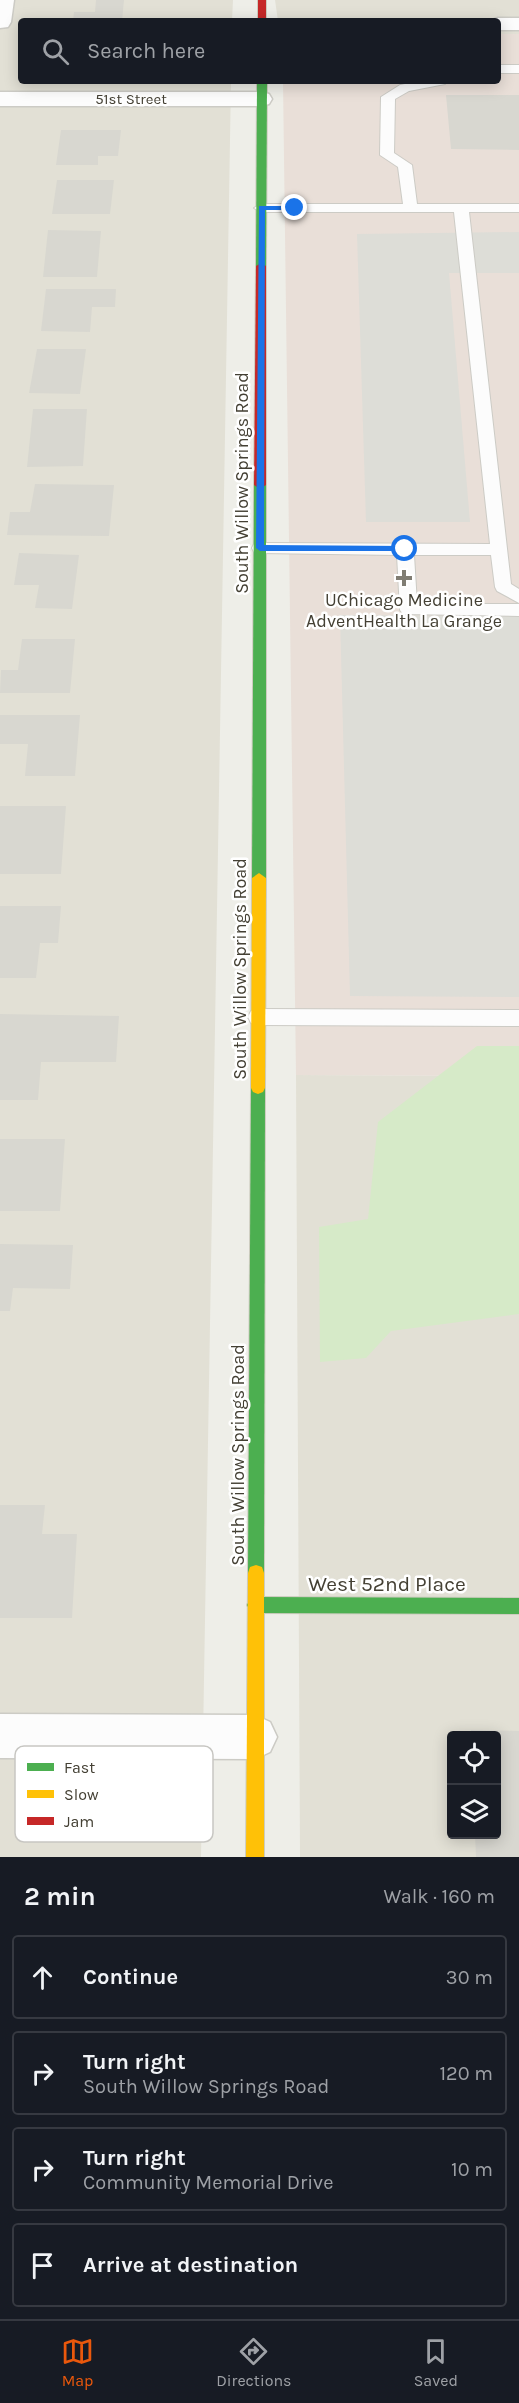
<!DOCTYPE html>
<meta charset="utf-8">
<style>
body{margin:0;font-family:Karla,sans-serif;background:#242831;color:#f1f3f6}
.controls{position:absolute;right:18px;bottom:18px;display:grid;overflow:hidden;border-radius:6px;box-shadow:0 3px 15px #0003}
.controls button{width:54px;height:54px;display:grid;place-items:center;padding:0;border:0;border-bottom:2px solid #363941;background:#171b24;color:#f1f3f6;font:30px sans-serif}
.stop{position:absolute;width:18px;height:18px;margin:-14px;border:4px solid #1a73e8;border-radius:50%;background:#fff}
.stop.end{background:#1a73e8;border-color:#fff;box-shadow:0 2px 6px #0008}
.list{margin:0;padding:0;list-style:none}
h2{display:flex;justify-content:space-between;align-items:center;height:78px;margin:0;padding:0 24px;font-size:26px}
h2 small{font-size:20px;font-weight:400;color:#9ea1a6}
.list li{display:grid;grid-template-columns:39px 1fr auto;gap:18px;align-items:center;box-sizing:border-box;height:84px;margin:0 12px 12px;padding:0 12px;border:2px solid #363941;border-radius:6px}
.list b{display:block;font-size:22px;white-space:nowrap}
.list p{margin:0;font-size:20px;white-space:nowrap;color:#9ea1a6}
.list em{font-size:20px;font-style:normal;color:#9ea1a6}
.icon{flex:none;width:33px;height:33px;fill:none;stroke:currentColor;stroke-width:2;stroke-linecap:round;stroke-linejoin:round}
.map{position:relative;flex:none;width:519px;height:1857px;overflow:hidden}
.search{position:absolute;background:#171b24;box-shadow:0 3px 15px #0003;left:18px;right:18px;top:18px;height:66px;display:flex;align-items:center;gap:15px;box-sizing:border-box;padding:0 21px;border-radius:6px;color:#9ea1a6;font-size:22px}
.sheet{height:462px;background:#171b24}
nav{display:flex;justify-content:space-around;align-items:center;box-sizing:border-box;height:84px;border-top:2px solid #363941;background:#171b24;font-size:16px;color:#9ea1a6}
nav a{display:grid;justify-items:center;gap:3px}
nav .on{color:#ea580c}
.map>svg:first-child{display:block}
.residential{fill:#e2e0d5;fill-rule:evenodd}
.medical{fill:#e9dfd8}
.green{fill:#d6eac8}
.parking{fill:#ddddd7}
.building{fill:#d8d7d0}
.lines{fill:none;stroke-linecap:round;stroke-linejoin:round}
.lane-casing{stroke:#cccbc5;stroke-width:2}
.street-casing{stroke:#cccbc5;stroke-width:3}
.fast-casing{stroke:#cdccbf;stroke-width:2}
.slow-casing{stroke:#cdccbf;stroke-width:2}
.jam-casing{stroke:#cdccbf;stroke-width:2}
.lane{fill:#fcfcfc;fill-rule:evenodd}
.street{fill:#fcfcfc;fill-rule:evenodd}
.fast{fill:#4caf50;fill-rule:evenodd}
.slow{fill:#ffc107;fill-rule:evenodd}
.jam{fill:#c62828;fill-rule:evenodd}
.route{fill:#1a73e8}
.poi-dot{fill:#807d73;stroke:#fff;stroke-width:2}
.labels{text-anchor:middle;stroke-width:5;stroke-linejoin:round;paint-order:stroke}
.far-street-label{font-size:15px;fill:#444034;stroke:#fff}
.street-label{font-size:18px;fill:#444034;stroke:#fff}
.poi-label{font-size:18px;fill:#444034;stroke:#fff}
.near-street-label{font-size:21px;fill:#444034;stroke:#fff}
.key{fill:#fff;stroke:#c7c6c2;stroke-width:1.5}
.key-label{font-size:16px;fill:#444034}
</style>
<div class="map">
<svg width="519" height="1857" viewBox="0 0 519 1857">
<rect width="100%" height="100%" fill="#eeeee8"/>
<!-- residential -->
<g class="residential">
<path d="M0,0H233L232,21H21V81H231L201,1857H0Z"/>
<path d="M275,0H519V34H498V21H278Z"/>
<path d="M296,1075L519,1076V1857H300ZM452,1736H496V1834H452Z"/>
</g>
<!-- medical -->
<path class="medical" d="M498,34H519V1076L296,1075L283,81H498Z"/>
<!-- green -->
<path class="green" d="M477,1046H519V1314L391,1331L366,1358L320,1362L319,1227L368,1219L378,1122Z"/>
<!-- parking -->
<g class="parking">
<path d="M519,232V273H449L470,522H366L357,234Z"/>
<path d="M340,615L519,616V997L350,996Z"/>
</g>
<!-- building -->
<g class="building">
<path d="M96,0H124L122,21H73L74,12H95Z"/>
<path d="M446,95H519V150L451,149Z"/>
<path d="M61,130H121L118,156H98V165H56Z"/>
<path d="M57,180H114L110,214H52Z"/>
<path d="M48,230L101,231L97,277H43Z"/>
<path d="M46,289H116L115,307H92L90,332L41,331Z"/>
<path d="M37,349H86L80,394L29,393Z"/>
<path d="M33,409H87L83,466L27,467Z"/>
<path d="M35,484L114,485L109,536L7,535L10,512H30Z"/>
<path d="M19,553L79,555L72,609L35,608L39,585H14Z"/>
<path d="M22,639H75L70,693H0L1,670H18Z"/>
<path d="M0,715H80L75,776H25L28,744H0Z"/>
<path d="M0,806H66L61,874H0Z"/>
<path d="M0,906H61L58,943H40L36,978H0Z"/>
<path d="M0,1014L119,1016L116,1062H41L38,1100H0Z"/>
<path d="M0,1139H65L60,1211H0Z"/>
<path d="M0,1244L73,1245L70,1289L13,1288L10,1311H0Z"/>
<path d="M0,1505H45L42,1534H77L72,1618H0Z"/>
<path d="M471,1730L519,1731V1857H476L475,1834H496V1736H471Z"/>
</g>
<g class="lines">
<!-- lane casing -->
<g class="lane-casing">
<g id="lane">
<rect x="498" y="65" width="21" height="8"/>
<path d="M420,81H447L445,84L409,91L395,99L394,153L412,165L417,204H519V212H469L511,584L519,589V603L497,591L495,587L491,555H414L417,604H519V616L403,614L400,610L397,555L260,553L254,552L252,548L254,544L260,543L490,544L454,212H261L254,208L261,204H403L398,167L380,155L381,97L400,85Z"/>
<path d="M258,1009L519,1010V1026L258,1025L251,1023L248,1017L251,1011Z"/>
</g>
</g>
<!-- street casing -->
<g class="street-casing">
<g id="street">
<path d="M0,0H14L11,22L8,27L0,28Z"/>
<path d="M498,18H519V30H498V21H489Z"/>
<path d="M0,92H261L269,94L272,99L269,104L261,106H0Z"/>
<path d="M0,1714L255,1715L270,1722L277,1737L270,1752L255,1759L0,1758Z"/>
</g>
</g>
<!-- fast casing -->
<g class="fast-casing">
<g id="fast">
<path d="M257,81H267L266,266L261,269L256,266Z"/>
<path d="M260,481L266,485V878L259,883L252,878L254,485Z"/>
<path d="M258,1082L263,1084L265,1088L264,1573L262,1579L256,1581L250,1579L248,1573L251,1088L253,1084Z"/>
<path d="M256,1597L519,1598V1614L256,1613L250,1611L247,1605L250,1599Z"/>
</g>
</g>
<!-- slow casing -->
<g class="slow-casing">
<g id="slow">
<path d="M259,873L266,878L265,1088L263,1092L258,1094L253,1092L251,1088L252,878Z"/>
<path d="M256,1565L262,1567L264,1573V1857H246L248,1573L250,1567Z"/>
</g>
</g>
<!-- jam casing -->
<g class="jam-casing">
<g id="jam">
<rect x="258" y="0" width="8" height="21"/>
<path d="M261,263L266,266V485L260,489L254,485L256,266Z"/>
</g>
</g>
<!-- lane -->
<use href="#lane" class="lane"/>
<!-- street -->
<use href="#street" class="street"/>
<!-- fast -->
<use href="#fast" class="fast"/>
<!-- slow -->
<use href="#slow" class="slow"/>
<!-- jam -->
<use href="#jam" class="jam"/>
</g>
<!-- route -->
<path class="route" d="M259,206H295L298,208L295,210H265L264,545L405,546L409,549L407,551H260L256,548Z"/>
<!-- markers -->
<path class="poi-dot" d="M401 569h6v6h6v6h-6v6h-6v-6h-6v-6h6z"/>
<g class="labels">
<!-- far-street labels -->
<g class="far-street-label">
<text x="131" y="104">51st Street</text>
</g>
<!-- street labels -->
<g class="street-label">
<text transform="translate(242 483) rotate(-90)" y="6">South Willow Springs Road</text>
<text transform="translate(240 969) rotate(-90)" y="6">South Willow Springs Road</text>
<text transform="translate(238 1455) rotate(-90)" y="6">South Willow Springs Road</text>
</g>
<!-- poi labels -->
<g class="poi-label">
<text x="404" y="606">UChicago Medicine<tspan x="404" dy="21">AdventHealth La Grange</tspan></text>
</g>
<!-- near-street labels -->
<g class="near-street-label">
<text x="387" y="1591">West 52nd Place</text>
</g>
</g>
<!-- legend -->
<rect x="15" y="1746" width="198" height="96" rx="9" class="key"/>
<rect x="27" y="1763" width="27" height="8" fill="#4caf50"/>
<rect x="27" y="1790" width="27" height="8" fill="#ffc107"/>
<rect x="27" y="1817" width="27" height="8" fill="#c62828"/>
<g class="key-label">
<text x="64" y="1773">Fast</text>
<text x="64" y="1800">Slow</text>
<text x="64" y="1827">Jam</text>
</g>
</svg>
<div class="controls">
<button><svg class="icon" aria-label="locate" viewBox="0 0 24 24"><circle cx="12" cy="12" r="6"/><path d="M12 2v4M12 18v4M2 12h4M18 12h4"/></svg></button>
<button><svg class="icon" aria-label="layers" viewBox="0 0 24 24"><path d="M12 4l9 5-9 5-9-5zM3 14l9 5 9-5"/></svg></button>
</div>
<div class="stop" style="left:405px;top:549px"></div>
<div class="stop end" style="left:295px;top:208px"></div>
<div class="search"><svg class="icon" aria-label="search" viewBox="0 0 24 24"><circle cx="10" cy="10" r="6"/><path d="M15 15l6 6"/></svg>Search here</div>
</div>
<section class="sheet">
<h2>2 min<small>Walk · 160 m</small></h2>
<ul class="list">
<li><svg class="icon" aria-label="ahead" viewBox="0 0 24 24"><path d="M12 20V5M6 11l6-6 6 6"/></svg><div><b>Continue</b></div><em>30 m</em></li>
<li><svg class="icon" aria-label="right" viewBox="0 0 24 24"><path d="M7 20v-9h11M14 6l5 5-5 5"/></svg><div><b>Turn right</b><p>South Willow Springs Road</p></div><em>120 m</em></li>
<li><svg class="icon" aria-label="right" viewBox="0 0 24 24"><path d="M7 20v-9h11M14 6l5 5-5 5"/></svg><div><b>Turn right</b><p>Community Memorial Drive</p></div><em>10 m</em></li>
<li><svg class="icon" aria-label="arrive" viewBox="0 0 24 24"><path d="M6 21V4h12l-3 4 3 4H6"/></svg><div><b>Arrive at destination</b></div></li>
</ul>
</section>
<nav>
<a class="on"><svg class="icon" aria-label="map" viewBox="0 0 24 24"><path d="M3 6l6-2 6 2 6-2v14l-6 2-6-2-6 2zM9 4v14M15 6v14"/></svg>Map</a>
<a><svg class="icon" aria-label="directions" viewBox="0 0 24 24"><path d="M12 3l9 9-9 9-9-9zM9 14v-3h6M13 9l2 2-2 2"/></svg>Directions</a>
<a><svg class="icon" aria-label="saved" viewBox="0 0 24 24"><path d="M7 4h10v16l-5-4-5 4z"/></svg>Saved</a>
</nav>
